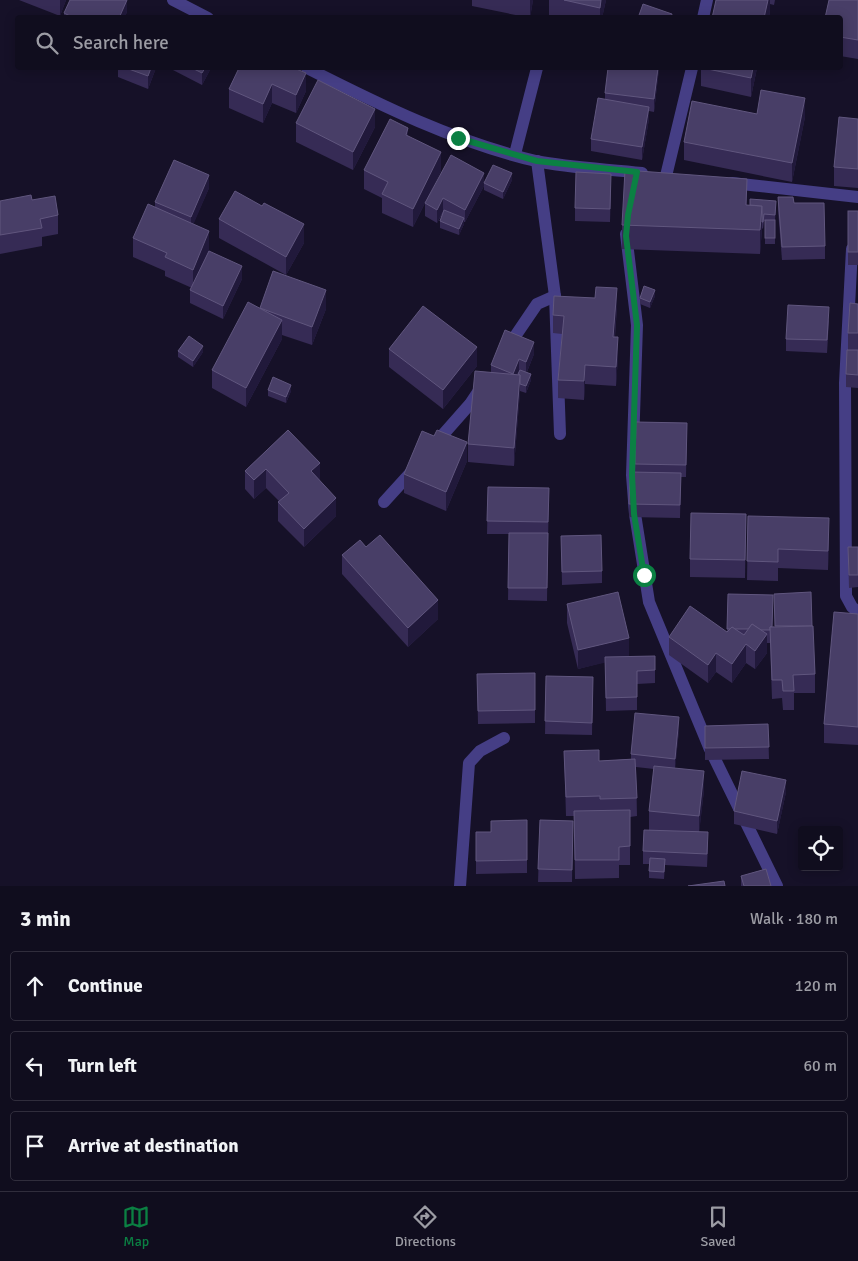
<!DOCTYPE html>
<meta charset="utf-8">
<style>
body{margin:0;font-family:Signika,sans-serif;background:#191627;color:#f1f3f6}
.controls{position:absolute;right:15px;bottom:15px;display:grid;overflow:hidden;border-radius:5px;box-shadow:0 2px 12px #0003}
.controls button{width:45px;height:45px;display:grid;place-items:center;padding:0;border:0;border-bottom:1px solid #302d3c;background:#100d1e;color:#f1f3f6;font:25px sans-serif}
.stop{position:absolute;width:15px;height:15px;margin:-11px;border:4px solid #0b8043;border-radius:50%;background:#fff}
.stop.end{background:#0b8043;border-color:#fff;box-shadow:0 1px 5px #0008}
.list{margin:0;padding:0;list-style:none}
h2{display:flex;justify-content:space-between;align-items:center;height:65px;margin:0;padding:0 20px;font-size:21px}
h2 small{font-size:16px;font-weight:400;color:#9c9ca4}
.list li{display:grid;grid-template-columns:32px 1fr auto;gap:15px;align-items:center;box-sizing:border-box;height:70px;margin:0 10px 10px;padding:0 10px;border:1px solid #302d3c;border-radius:5px}
.list b{display:block;font-size:19px;white-space:nowrap}
.list em{font-size:16px;font-style:normal;color:#9c9ca4}
.icon{flex:none;width:28px;height:28px;fill:none;stroke:currentColor;stroke-width:2;stroke-linecap:round;stroke-linejoin:round}
.map{position:relative;flex:none;width:858px;height:886px;overflow:hidden}
.search{position:absolute;background:#100d1e;box-shadow:0 2px 12px #0003;left:15px;right:15px;top:15px;height:55px;display:flex;align-items:center;gap:12px;box-sizing:border-box;padding:0 18px;border-radius:5px;color:#9c9ca4;font-size:19px}
.sheet{height:305px;background:#100d1e}
nav{display:flex;justify-content:space-around;align-items:center;box-sizing:border-box;height:70px;border-top:1px solid #302d3c;background:#100d1e;font-size:14px;color:#9c9ca4}
nav a{display:grid;justify-items:center;gap:2px}
nav .on{color:#0b8043}
.map>svg:first-child{display:block}
.lines{fill:none;stroke-linecap:round;stroke-linejoin:round}
.minor{stroke:#453e85;stroke-width:12}
.wall{fill:#362b55}
.shaded-wall{fill:#21193b}
.building{fill:#483e67;stroke:#60567e}
.route{stroke:#0b8043;stroke-width:6}
</style>
<div class="map">
<svg width="858" height="886" viewBox="0 0 858 886">
<rect width="100%" height="100%" fill="#161128"/>
<g class="lines">
<!-- minor -->
<g class="minor">
<path d="M173,0L208,18"/>
<path d="M703,18L707,0"/>
<path d="M307,68C380,105 455,142 536,161C570,168 607,169 642,173"/>
<path d="M515,154L537,68"/>
<path d="M537,161L555,296L560,434"/>
<path d="M666,176L692,68"/>
<path d="M732,183L858,197"/>
<path d="M626,234L637,325L632,475L635,514L649,602L709,747L777,886"/>
<path d="M852,249L845,383L846,596L852,607L858,612"/>
<path d="M507,348L537,304L555,296"/>
<path d="M433,446L470,404L482,386"/>
<path d="M384,502L414,469"/>
<path d="M460,886L469,763L480,751L504,738"/>
</g>
</g>
<!-- wall -->
<g class="wall">
<path d="M19,0H66L60,16Z"/>
<path d="M127,0V11L125,18H64V13Z"/>
<path d="M472,0H533L530,18L472,6Z"/>
<path d="M549,0H606L602,18H558L549,15Z"/>
<path d="M716,0H775L774,5L770,4V10L769,18H712Z"/>
<path d="M858,0V59L840,56V18Z"/>
<path d="M118,68H156L148,89L118,77Z"/>
<path d="M171,68H211L202,85L171,69Z"/>
<path d="M659,68L654,112L649,111V119L642,160L591,151V139L605,99V93Z"/>
<path d="M701,68H757L751,97L701,86Z"/>
<path d="M306,73V91L296,113L272,103L263,123L229,108V89Z"/>
<path d="M757,114L805,117L792,182L684,160V142Z"/>
<path d="M858,119V188L834,186V167Z"/>
<path d="M296,123L375,127L353,170L296,142Z"/>
<path d="M408,136L441,171L413,227L382,213V198L364,189V170Z"/>
<path d="M512,180L503,199L484,190V186L465,222H464V224L459,235L440,228V221L444,211L437,223L425,216V203L484,183Z"/>
<path d="M611,186L610,222L575,221V208Z"/>
<path d="M209,188L193,224L209,250V251L242,279L223,319L190,303V290L192,288L165,276V271L133,257V238L155,208V202Z"/>
<path d="M778,197L794,203L825,246V259L782,260L778,210Z"/>
<path d="M32,200L58,215V234L42,237V246L0,254V201Z"/>
<path d="M747,205L776,208L775,220V244H765V221H764L763,229L762,228L760,254L622,249V225Z"/>
<path d="M262,206L304,243L286,275L219,238V219Z"/>
<rect x="848" y="211" width="10" height="54"/>
<path d="M655,296L650,308L640,304V298Z"/>
<path d="M858,304V388L846,387V374L848,350V333Z"/>
<path d="M617,307L615,337L618,356L616,386L585,384L584,400L558,398V380L562,334L553,333V315Z"/>
<path d="M260,308L326,309L312,345L282,335V339L246,407L212,388V370Z"/>
<path d="M829,320L827,353L786,351V339Z"/>
<path d="M389,349L477,366L443,409L389,367Z"/>
<path d="M178,351L203,352L193,367L178,357Z"/>
<path d="M534,354L527,372L531,380L526,393L520,391L514,466L468,462V444L491,372V365Z"/>
<path d="M268,390L291,391L286,403L268,396Z"/>
<path d="M636,422L687,423L686,477H681L680,518L629,517L630,472H635Z"/>
<path d="M288,430L320,481L336,516L304,547L278,521V502L279,501L266,488L254,499L245,489V471Z"/>
<path d="M467,461L446,511L404,493V474Z"/>
<path d="M488,487L549,488L547,601L508,600L509,534H487Z"/>
<path d="M746,514L745,578L690,577V559Z"/>
<path d="M748,516L829,537L828,570L778,568V581L747,580Z"/>
<path d="M561,536L602,571V583L562,585Z"/>
<path d="M848,547H858V587L849,588Z"/>
<path d="M342,555L438,619L408,647L342,574Z"/>
<path d="M728,594L773,608L772,627L812,626L815,674V693H794V710H783L782,698L772,699L770,643H767V653L755,669L746,663L732,683L716,672L708,683L669,655V637L727,632Z"/>
<path d="M567,604L629,656H655V683L637,684V710L606,711L605,662L578,669L567,623Z"/>
<path d="M858,614V745L824,743V724Z"/>
<path d="M535,673V723L478,724L477,674Z"/>
<path d="M546,676L593,677L592,735L545,734Z"/>
<path d="M768,724L769,759L705,760V726Z"/>
<path d="M679,730L675,768L704,790L699,832L708,845L707,867L665,865L664,879L649,878V864H643V851L649,830V811L654,769L636,767L637,816L630,817V865H619V878L575,879L574,816H566L564,751L599,761L631,759V754Z"/>
<path d="M786,792L777,834L734,824V811Z"/>
<path d="M527,820V873L476,874V832H491Z"/>
<path d="M540,820L573,821L572,882H538Z"/>
<path d="M741,876L771,886H741Z"/>
</g>
<!-- shaded-wall -->
<g class="shaded-wall">
<path d="M60,0H66L60,16Z"/>
<path d="M127,0V11L125,18H119Z"/>
<path d="M530,0H533L530,18Z"/>
<path d="M601,0H606L602,18H600V8Z"/>
<path d="M768,0H770V10L769,18H764Z"/>
<path d="M151,68H156L148,89V76Z"/>
<path d="M205,68H211L202,85V73Z"/>
<path d="M658,68H659V70L654,112V99Z"/>
<path d="M753,68H757L751,97V78Z"/>
<path d="M306,73V91L296,113V95Z"/>
<path d="M272,84V103L263,123V104Z"/>
<path d="M805,98V117L792,182V163Z"/>
<path d="M649,107V119L642,160V147Z"/>
<path d="M375,109V127L353,170V152Z"/>
<path d="M408,128V147L406,135Z"/>
<path d="M441,152V171L413,227V209Z"/>
<path d="M484,173V186L465,222V210Z"/>
<path d="M512,173V180L503,199V192Z"/>
<path d="M209,175V188L191,230V217Z"/>
<path d="M747,179V203L746,229V205Z"/>
<path d="M443,198V211L437,223V210Z"/>
<path d="M762,206V230L760,254V230Z"/>
<path d="M464,218V224L459,235V229Z"/>
<path d="M304,224V243L286,275V257Z"/>
<path d="M209,231V250L193,288V270Z"/>
<path d="M242,266V279L223,319V306Z"/>
<path d="M617,288V307L613,355V337Z"/>
<path d="M326,290V309L312,345V327Z"/>
<path d="M655,290V296L650,308V302Z"/>
<path d="M282,320V339L246,407V388Z"/>
<path d="M618,337V356L616,386V367Z"/>
<path d="M534,342V354L526,374V362Z"/>
<path d="M203,346V352L193,367V361Z"/>
<path d="M477,347V366L443,409V390Z"/>
<path d="M519,359V371L513,387V374Z"/>
<path d="M585,365V384L584,400V381Z"/>
<path d="M531,374V380L526,393V386Z"/>
<path d="M520,375V393L514,466V448Z"/>
<path d="M291,385V391L286,403V397Z"/>
<path d="M467,442V461L446,511V492Z"/>
<path d="M320,463V482L311,471Z"/>
<path d="M266,469V488L254,499V480Z"/>
<path d="M336,498V516L304,547V529Z"/>
<path d="M829,518V537L828,570V551Z"/>
<path d="M438,600V619L408,647V628Z"/>
<path d="M767,634V653L755,669V651Z"/>
<path d="M629,638V657L578,669V650Z"/>
<path d="M746,644V663L732,683V664Z"/>
<path d="M716,653V672L708,683V665Z"/>
<path d="M679,717V730L675,771V759Z"/>
<path d="M704,771V790L699,835V816Z"/>
<path d="M786,780V792L777,834V821Z"/>
</g>
<!-- building -->
<g class="building">
<path d="M70,0H127L119,18H74L64,13Z"/>
<path d="M564,0H601L600,8Z"/>
<path d="M716,0H768L764,18H712Z"/>
<path d="M829,0H858V40L840,37V18H825Z"/>
<path d="M643,4L672,14L671,18H638Z"/>
<path d="M126,68H151L148,76Z"/>
<path d="M192,68H205L202,73Z"/>
<path d="M239,68H294L306,73L296,95L272,84L263,104L229,89Z"/>
<path d="M608,68H658L654,99L605,93Z"/>
<path d="M703,68H753L751,78Z"/>
<path d="M318,80L375,109L353,152L296,123Z"/>
<path d="M761,90L805,98L792,163L684,142L692,101L757,114Z"/>
<path d="M598,98L649,107L642,147L591,139Z"/>
<path d="M839,117L858,119V169L834,167Z"/>
<path d="M390,119L408,128L406,135L441,152L413,209L382,194L388,182L364,170Z"/>
<path d="M451,155L484,173L465,210L443,198L437,210L425,203Z"/>
<path d="M174,160L209,175L191,217L155,202Z"/>
<path d="M493,165L512,173L503,192L484,183Z"/>
<path d="M625,170L747,179L746,205L762,206L760,230L622,225Z"/>
<path d="M576,172L611,174L610,209L575,208Z"/>
<path d="M235,191L262,206L264,203L304,224L286,257L219,219Z"/>
<path d="M31,195L32,200L55,196L58,215L40,219L42,228L0,235V201Z"/>
<path d="M778,197H793L794,203H824L825,246L782,247Z"/>
<path d="M750,199L776,201L775,215L764,214L763,222H762V206L750,205Z"/>
<path d="M148,204L209,231L193,270L165,257L167,253L133,238Z"/>
<path d="M444,210L464,218L459,229L440,221Z"/>
<rect x="848" y="211" width="10" height="41"/>
<rect x="765" y="220" width="10" height="18"/>
<path d="M209,251L242,266L223,306L190,290Z"/>
<path d="M273,271L326,290L312,327L260,308Z"/>
<path d="M644,286L655,290L650,302L640,298Z"/>
<path d="M596,287L617,288L613,337H618L616,367L585,365L584,381L558,380L564,316L553,315L554,296L595,298Z"/>
<path d="M248,302L282,320L246,388L212,370Z"/>
<path d="M850,303L858,304V333H848Z"/>
<path d="M788,305L829,307L827,340L786,339Z"/>
<path d="M423,306L477,347L443,390L389,349Z"/>
<path d="M505,330L534,342L526,362L519,359L513,374L491,365Z"/>
<path d="M189,336L203,346L193,361L178,351Z"/>
<path d="M847,350H858V375L846,374Z"/>
<path d="M520,370L531,374L526,386L520,384V375L518,374Z"/>
<path d="M475,371L520,375L514,448L468,444Z"/>
<path d="M273,377L291,385L286,397L268,390Z"/>
<path d="M636,422L687,423L686,465L635,464Z"/>
<path d="M288,430L320,463L311,471L336,498L304,529L278,502L289,493L266,469L254,480L245,471Z"/>
<path d="M437,430L467,442L446,492L404,474L422,431L434,436Z"/>
<path d="M630,472L681,473L680,505L629,504Z"/>
<path d="M488,487L549,488L548,522L487,521Z"/>
<path d="M691,513L746,514L745,560L690,559Z"/>
<path d="M748,516L829,518L828,551L778,549V562L747,561Z"/>
<path d="M509,533H548L547,588H508Z"/>
<path d="M380,535L438,600L408,628L342,555L360,540L366,547Z"/>
<path d="M601,535L602,571L562,572L561,536Z"/>
<path d="M848,547H858V575H849Z"/>
<path d="M618,592L629,638L578,650L567,604Z"/>
<path d="M811,592L812,626H775L774,594Z"/>
<path d="M728,594L773,595L772,627H770V630H761L752,624L748,629H735L732,627L730,629H727Z"/>
<path d="M690,606L727,632L732,627L744,635L752,624L767,634L755,651L746,644L732,664L716,653L708,665L669,637Z"/>
<path d="M834,612L858,614V727L824,724Z"/>
<path d="M813,626L815,674L793,675L794,691H783L782,680H772L770,627Z"/>
<path d="M655,656V670L637,671V697L606,698L605,657Z"/>
<path d="M535,673V710L478,711L477,674Z"/>
<path d="M546,676L593,677L592,723L545,721Z"/>
<path d="M635,713L679,717L675,759L631,754Z"/>
<path d="M768,724L769,747L705,748V726Z"/>
<path d="M599,750V761L635,759L637,798L600,799V796L566,797L564,751Z"/>
<path d="M654,766L704,771L699,816L649,811Z"/>
<path d="M742,771L786,780L777,821L734,811Z"/>
<path d="M630,810V846L619,847V860H575L574,811Z"/>
<path d="M527,820V860L476,861V832H491V821Z"/>
<path d="M540,820L573,821L572,870L538,869Z"/>
<path d="M644,830L708,832L707,854L643,851Z"/>
<path d="M650,858L665,859L664,872L649,871Z"/>
<path d="M766,869L771,886H744L741,876Z"/>
<path d="M724,881L725,886H688Z"/>
</g>
<g class="lines">
<!-- route -->
<path class="route" d="M458,138L537,161L637,172L628,215L626,236L637,325L632,475L634,514L644,575"/>
</g>
</svg>
<div class="controls">
<button><svg class="icon" aria-label="locate" viewBox="0 0 24 24"><circle cx="12" cy="12" r="6"/><path d="M12 2v4M12 18v4M2 12h4M18 12h4"/></svg></button>
</div>
<div class="stop" style="left:644px;top:575px"></div>
<div class="stop end" style="left:458px;top:138px"></div>
<div class="search"><svg class="icon" aria-label="search" viewBox="0 0 24 24"><circle cx="10" cy="10" r="6"/><path d="M15 15l6 6"/></svg>Search here</div>
</div>
<section class="sheet">
<h2>3 min<small>Walk · 180 m</small></h2>
<ul class="list">
<li><svg class="icon" aria-label="ahead" viewBox="0 0 24 24"><path d="M12 20V5M6 11l6-6 6 6"/></svg><div><b>Continue</b></div><em>120 m</em></li>
<li><svg class="icon" aria-label="left" viewBox="0 0 24 24"><path d="M17 20v-9H6M10 6l-5 5 5 5"/></svg><div><b>Turn left</b></div><em>60 m</em></li>
<li><svg class="icon" aria-label="arrive" viewBox="0 0 24 24"><path d="M6 21V4h12l-3 4 3 4H6"/></svg><div><b>Arrive at destination</b></div></li>
</ul>
</section>
<nav>
<a class="on"><svg class="icon" aria-label="map" viewBox="0 0 24 24"><path d="M3 6l6-2 6 2 6-2v14l-6 2-6-2-6 2zM9 4v14M15 6v14"/></svg>Map</a>
<a><svg class="icon" aria-label="directions" viewBox="0 0 24 24"><path d="M12 3l9 9-9 9-9-9zM9 14v-3h6M13 9l2 2-2 2"/></svg>Directions</a>
<a><svg class="icon" aria-label="saved" viewBox="0 0 24 24"><path d="M7 4h10v16l-5-4-5 4z"/></svg>Saved</a>
</nav>
